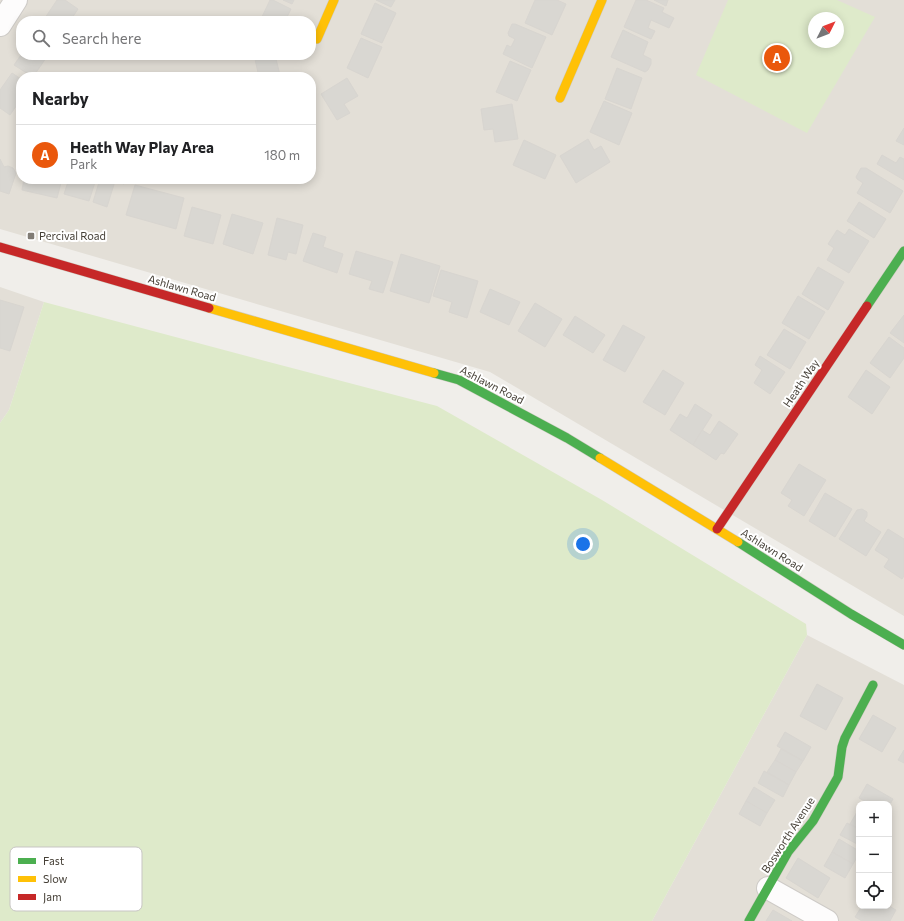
<!DOCTYPE html>
<meta charset="utf-8">
<style>
body{margin:0;font-family:Commissioner,sans-serif;background:#f2f2f2;color:#202124}
.controls{position:absolute;right:12px;bottom:12px;display:grid;overflow:hidden;border-radius:8px;box-shadow:0 2px 10px #0003}
.controls button{width:36px;height:36px;display:grid;place-items:center;padding:0;border:0;border-bottom:1px solid #e0e0e0;background:#fff;color:#202124;font:20px sans-serif}
.compass{position:absolute;left:808px;top:12px;width:36px;height:36px;border-radius:50%;background:#fff;box-shadow:0 2px 10px #0003;rotate:48deg}
.you{position:absolute;left:583px;top:544px;width:14px;height:14px;margin:-10px;border:3px solid #fff;border-radius:50%;background:#1a73e8;box-shadow:0 0 0 6px #1a73e833}
.badge{display:grid;place-items:center;width:26px;height:26px;border-radius:50%;background:#ea580c;color:#fff;font-size:13px;font-weight:700}
.pin{position:absolute;translate:-50% -50%;border:2px solid #fff;box-shadow:0 1px 4px #0006}
.list{margin:0;padding:0;list-style:none}
h2{display:flex;justify-content:space-between;align-items:center;height:52px;margin:0;padding:0 16px;font-size:17px}
h2 small{font-size:13px;font-weight:400;color:#757577}
.list li{display:grid;grid-template-columns:26px 1fr auto;gap:12px;align-items:center;box-sizing:border-box;height:60px;padding:0 16px;border-top:1px solid #e0e0e0}
.list b{display:block;font-size:15px;white-space:nowrap}
.list p{margin:0;font-size:13px;white-space:nowrap;color:#757577}
.list em{font-size:13px;font-style:normal;color:#757577}
.icon{flex:none;width:22px;height:22px;fill:none;stroke:currentColor;stroke-width:2;stroke-linecap:round;stroke-linejoin:round}
.map{position:relative;flex:none;width:904px;height:921px;overflow:hidden}
.search{position:absolute;background:#fff;box-shadow:0 2px 10px #0003;left:16px;top:16px;width:300px;height:44px;display:flex;align-items:center;gap:10px;box-sizing:border-box;padding:0 14px;border-radius:16px;color:#757577;font-size:15px}
.panel{position:absolute;background:#fff;box-shadow:0 2px 10px #0003;left:16px;top:72px;width:300px;height:112px;border-radius:16px}
.map>svg:first-child{display:block}
.residential{fill:#e3dfd7;fill-rule:evenodd}
.green{fill:#deeaca;fill-rule:evenodd}
.building{fill:#d9d7d2;stroke:#d8d5d0}
.lines{fill:none;stroke-linecap:round;stroke-linejoin:round}
.street-casing{stroke:#cecbc7;stroke-width:24}
.fast-casing{stroke:#cecbc1;stroke-width:10}
.slow-casing{stroke:#cecbc1;stroke-width:10}
.jam-casing{stroke:#cecbc1;stroke-width:10}
.street{stroke:#fdfcfc;stroke-width:22}
.fast{stroke:#4caf50;stroke-width:9}
.slow{stroke:#ffc107;stroke-width:9}
.jam{stroke:#c62828;stroke-width:9}
.poi-dot{fill:#817c75;stroke:#fff;stroke-width:1.5}
.labels{text-anchor:middle;stroke-width:4;stroke-linejoin:round;paint-order:stroke}
.poi-label{font-size:11px;fill:#453f36;stroke:#fff;text-anchor:start}
.street-label{font-size:11px;fill:#453f36;stroke:#fff}
.key{fill:#fff;stroke:#c7c5c3;stroke-width:1}
.key-label{font-size:11px;fill:#453f36}
</style>
<div class="map">
<svg width="904" height="921" viewBox="0 0 904 921">
<rect width="100%" height="100%" fill="#f0eeea"/>
<!-- residential -->
<g class="residential">
<path d="M0,0H904V616L490,372L0,229ZM814,18H838V42H814ZM21,21H311V55H21ZM21,77H311V179H21Z"/>
<path d="M0,287L44,302L9,410L0,423Z"/>
<path d="M807,635L904,685V921H652ZM859,804H889V906H859Z"/>
</g>
<!-- green -->
<g class="green">
<path d="M728,0H837L875,17L807,133L696,75ZM814,18H838V42H814Z"/>
<path d="M44,302L269,362L437,406L602,500L806,624L807,635L652,921H0V423L9,410Z"/>
</g>
<!-- building -->
<g class="building">
<path d="M57,0H65L78,9L70,21H43Z"/>
<path d="M270,0H273L291,9L285,21H260Z"/>
<path d="M283,0H294L292,4Z"/>
<path d="M376,0H395L391,7Z"/>
<path d="M535,0H557L566,4L552,35L525,23Z"/>
<path d="M636,0H646L664,8L662,12L674,18L669,28L651,20L648,28L655,31L651,39L624,27Z"/>
<path d="M654,0H668L666,6Z"/>
<path d="M375,3L396,13L382,43L361,34Z"/>
<path d="M512,24H515L546,37L532,68L503,54L507,45L511,47L515,39L509,36L508,33Z"/>
<path d="M623,30L648,42L643,55L651,59V64L648,70L645,72L611,57Z"/>
<path d="M361,38L382,47L368,78L347,68Z"/>
<path d="M21,55H48L33,77L14,65Z"/>
<path d="M254,55H275L280,75L272,77H259Z"/>
<path d="M510,61L531,70L517,101L496,92Z"/>
<path d="M617,68L642,78L631,109L605,99Z"/>
<path d="M12,73L21,79V99L10,115L0,108V90Z"/>
<path d="M347,78L358,96L344,104L350,113L337,120L321,94Z"/>
<path d="M311,90L314,92L311,99Z"/>
<path d="M604,101L632,113L619,145L590,132Z"/>
<path d="M512,104L518,139L495,142L493,129L484,130L481,109Z"/>
<path d="M904,128V145L896,141Z"/>
<path d="M588,139L594,150L601,146L610,162L576,183L560,156Z"/>
<path d="M524,140L556,155L545,179L513,165Z"/>
<path d="M882,155L896,163L900,157L904,159V180L877,164Z"/>
<path d="M0,159L4,167L8,166L13,168L16,173L9,194L0,191Z"/>
<path d="M861,168H866L903,191L890,213L857,193L863,183L857,179L856,177Z"/>
<path d="M24,179H62L57,198L22,190Z"/>
<path d="M69,179H96L89,201L64,194Z"/>
<path d="M100,179H125L124,184L115,181L107,207L93,202Z"/>
<path d="M135,185L184,198L176,229L126,215Z"/>
<path d="M859,202L886,219L874,238L847,221Z"/>
<path d="M192,207L221,215L213,244L184,236Z"/>
<path d="M232,214L263,223L253,254L223,244Z"/>
<path d="M277,218L303,225L296,254L288,252L286,260L268,255Z"/>
<path d="M849,229L869,241L849,273L827,260L834,248L828,244L837,230L845,235Z"/>
<path d="M313,233L326,237L323,247L343,254L337,273L303,261Z"/>
<path d="M356,251L393,262L383,293L369,289L372,281L349,274Z"/>
<path d="M401,254L440,266L429,303L390,291Z"/>
<path d="M818,267L844,282L828,310L802,294Z"/>
<path d="M441,270L478,281L467,318L449,312L452,302L433,296Z"/>
<path d="M490,289L520,302L509,325L480,312Z"/>
<path d="M798,296L825,312L809,339L782,323Z"/>
<path d="M0,300L24,307L10,351L0,348Z"/>
<path d="M535,303L562,319L545,347L518,331Z"/>
<path d="M904,315V343L890,333Z"/>
<path d="M575,316L605,335L593,353L563,335Z"/>
<path d="M623,325L645,337L625,372L603,360Z"/>
<path d="M784,329L806,342L790,369L767,355Z"/>
<path d="M889,337L904,348V358L890,378L870,363Z"/>
<path d="M760,356L785,372L770,394L754,383L762,370L755,365Z"/>
<path d="M663,370L684,383L665,415L643,402Z"/>
<path d="M866,370L890,387L872,414L848,397Z"/>
<path d="M695,404L712,415L693,445L670,430L680,414L687,418Z"/>
<path d="M719,421L738,434L724,454L721,453L716,460L693,445L702,430L710,435Z"/>
<path d="M799,464L826,480L804,516L788,506L792,500L781,493Z"/>
<path d="M825,493L852,509L835,537L809,521Z"/>
<path d="M862,509L867,512V516L864,521L881,532L866,556L839,539L857,510Z"/>
<path d="M888,529L904,539V576L902,579L884,567L889,559L875,550Z"/>
<path d="M817,684L843,698L826,730L800,716Z"/>
<path d="M873,715L896,728L882,752L859,739Z"/>
<path d="M785,732L811,747L803,761L777,746Z"/>
<path d="M781,749L803,761L796,772L775,760Z"/>
<path d="M904,750V763L898,760Z"/>
<path d="M775,760L796,772L789,785L767,772Z"/>
<path d="M764,771L789,785L783,797L758,783Z"/>
<path d="M867,784L893,799L889,806V804H870L859,798Z"/>
<path d="M754,787L775,800L767,813L746,801Z"/>
<path d="M746,801L767,813L760,826L739,814Z"/>
<path d="M857,812L859,813V829L850,824Z"/>
<path d="M847,823L859,829V845L840,835Z"/>
<path d="M839,839L859,851V854L853,864L832,852Z"/>
<path d="M832,852L853,864L845,878L824,866Z"/>
<path d="M798,858L830,878L818,898L786,878Z"/>
<path d="M862,906H889L896,910L890,921H862L855,917Z"/>
<path d="M773,910L792,921H766Z"/>
</g>
<g class="lines">
<!-- street casing -->
<g class="street-casing">
<g id="street">
<path d="M0,25L16,0"/>
<path d="M768,888L827,921"/>
</g>
</g>
<!-- fast casing -->
<g class="fast-casing">
<g id="fast">
<path d="M867,306L904,251"/>
<path d="M434,373L459,380L567,438L600,458"/>
<path d="M738,542L851,614L904,645"/>
<path d="M749,921L788,852L813,821L838,777L842,747L845,738L873,685"/>
</g>
</g>
<!-- slow casing -->
<g class="slow-casing">
<g id="slow">
<path d="M317,39L334,0"/>
<path d="M560,98L602,0"/>
<path d="M209,308L434,373"/>
<path d="M600,458L738,542"/>
</g>
</g>
<!-- jam casing -->
<g class="jam-casing">
<g id="jam">
<path d="M0,247L209,308"/>
<path d="M717,529L867,306"/>
</g>
</g>
<!-- street -->
<use href="#street" class="street"/>
<!-- fast -->
<use href="#fast" class="fast"/>
<!-- slow -->
<use href="#slow" class="slow"/>
<!-- jam -->
<use href="#jam" class="jam"/>
</g>
<!-- markers -->
<rect class="poi-dot" x="27" y="232" width="8" height="8" rx="2"/>
<g class="labels">
<!-- poi labels -->
<g class="poi-label">
<text x="39" y="240">Percival Road</text>
</g>
<!-- street labels -->
<g class="street-label">
<text transform="translate(182 288) rotate(16)" y="4">Ashlawn Road</text>
<text transform="translate(801 383) rotate(-56)" y="4">Heath Way</text>
<text transform="translate(492 385) rotate(27)" y="4">Ashlawn Road</text>
<text transform="translate(772 550) rotate(32)" y="4">Ashlawn Road</text>
<text transform="translate(788 835) rotate(-57)" y="4">Bosworth Avenue</text>
</g>
</g>
<!-- legend -->
<rect x="10" y="847" width="132" height="64" rx="6" class="key"/>
<rect x="18" y="858" width="18" height="6" fill="#4caf50"/>
<rect x="18" y="876" width="18" height="6" fill="#ffc107"/>
<rect x="18" y="894" width="18" height="6" fill="#c62828"/>
<g class="key-label">
<text x="43" y="865">Fast</text>
<text x="43" y="883">Slow</text>
<text x="43" y="901">Jam</text>
</g>
</svg>
<div class="controls">
<button>+</button>
<button>−</button>
<button><svg class="icon" aria-label="locate" viewBox="0 0 24 24"><circle cx="12" cy="12" r="6"/><path d="M12 2v4M12 18v4M2 12h4M18 12h4"/></svg></button>
</div>
<svg class="compass" viewBox="-18 -18 36 36"><path d="M0-13l5 13h-10z" fill="#e53935"/><path d="M0 13l5-13h-10z" fill="#757577"/></svg>
<div class="you"></div>
<div class="pin badge" style="left:777px;top:58px">A</div>
<div class="search"><svg class="icon" aria-label="search" viewBox="0 0 24 24"><circle cx="10" cy="10" r="6"/><path d="M15 15l6 6"/></svg>Search here</div>
<section class="panel">
<h2>Nearby<small></small></h2>
<ul class="list">
<li><span class="badge">A</span><div><b>Heath Way Play Area</b><p>Park</p></div><em>180 m</em></li>
</ul>
</section>
</div>
